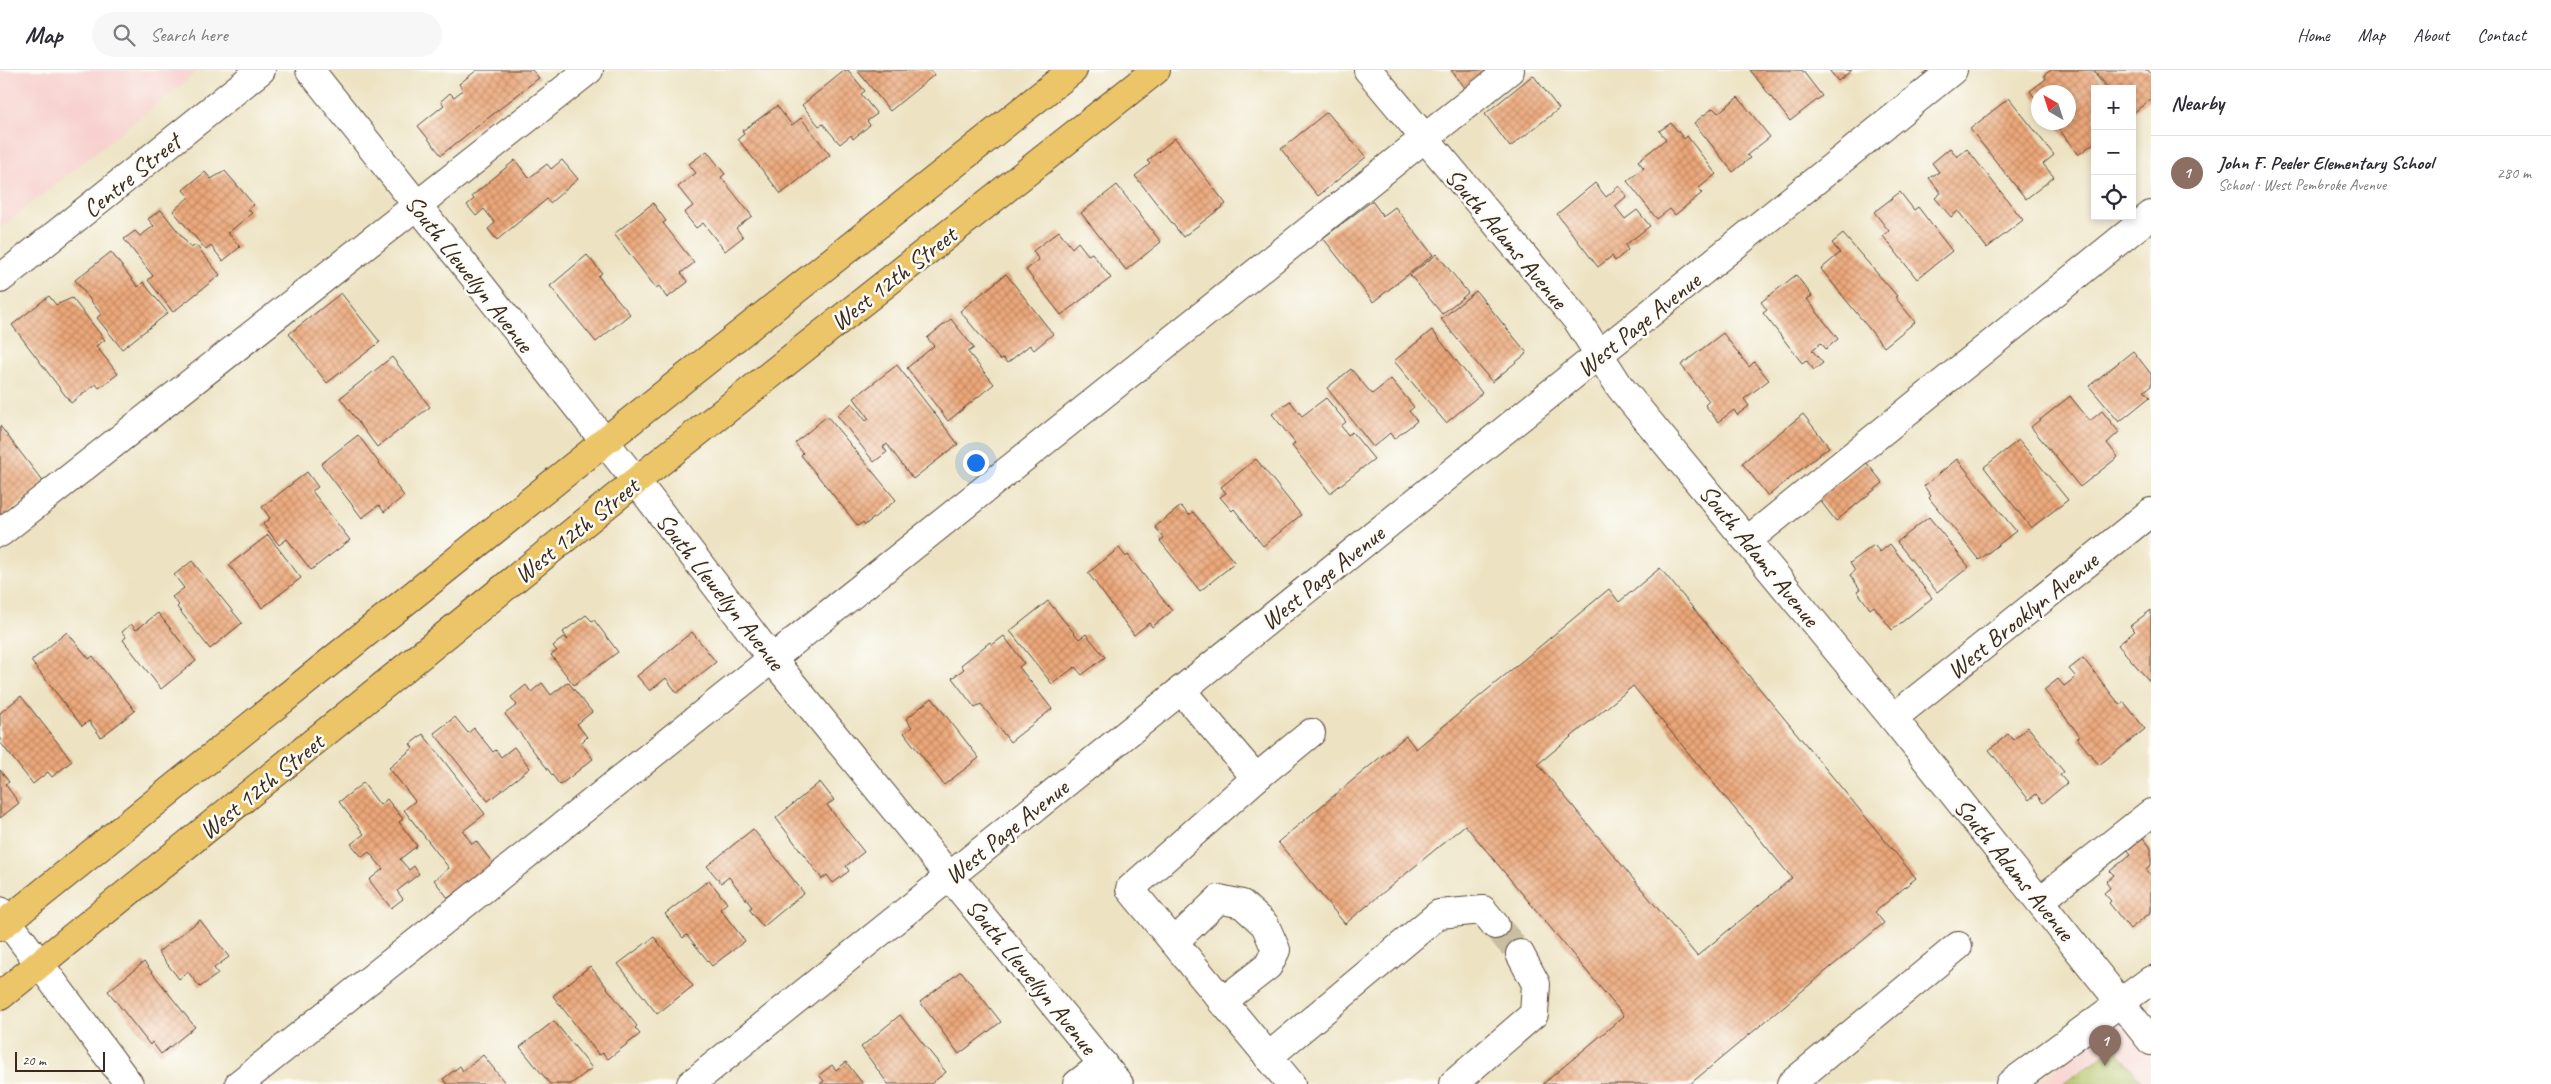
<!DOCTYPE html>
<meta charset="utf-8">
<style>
body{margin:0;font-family:Caveat,sans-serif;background:#f7f7f7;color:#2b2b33}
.controls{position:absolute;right:15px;top:15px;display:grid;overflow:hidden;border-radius:0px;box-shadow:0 2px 8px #0003}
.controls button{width:45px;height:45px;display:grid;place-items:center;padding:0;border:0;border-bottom:1px solid #e1e1e2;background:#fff;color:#2b2b33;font:25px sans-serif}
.compass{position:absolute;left:2031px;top:15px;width:45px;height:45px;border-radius:50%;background:#fff;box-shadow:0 2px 8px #0003;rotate:321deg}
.scale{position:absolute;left:15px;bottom:12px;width:90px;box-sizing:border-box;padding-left:5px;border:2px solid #3b2a1e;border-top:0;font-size:14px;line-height:18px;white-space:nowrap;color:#3b2a1e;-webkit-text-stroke:4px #fdfcf7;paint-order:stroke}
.you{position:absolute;left:975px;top:392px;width:18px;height:18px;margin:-12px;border:4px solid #fff;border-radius:50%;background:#1a73e8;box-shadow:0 0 0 8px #1a73e833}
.badge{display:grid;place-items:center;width:32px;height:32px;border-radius:50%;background:#0f766e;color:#fff;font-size:16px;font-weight:700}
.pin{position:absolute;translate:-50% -41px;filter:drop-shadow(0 1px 2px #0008)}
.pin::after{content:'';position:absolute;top:26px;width:18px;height:15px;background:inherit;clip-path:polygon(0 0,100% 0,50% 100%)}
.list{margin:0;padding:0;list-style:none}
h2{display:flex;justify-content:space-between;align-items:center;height:65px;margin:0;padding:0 20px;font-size:21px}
h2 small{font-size:16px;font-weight:400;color:#7c7c81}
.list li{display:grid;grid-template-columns:32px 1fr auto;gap:15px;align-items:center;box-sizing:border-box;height:75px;padding:0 20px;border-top:1px solid #e1e1e2}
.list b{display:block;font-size:19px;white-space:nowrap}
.list p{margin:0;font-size:16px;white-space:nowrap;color:#7c7c81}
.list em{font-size:16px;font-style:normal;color:#7c7c81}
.icon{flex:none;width:28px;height:28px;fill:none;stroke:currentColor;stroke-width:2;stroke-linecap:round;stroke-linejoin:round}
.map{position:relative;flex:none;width:2151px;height:1014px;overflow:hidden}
header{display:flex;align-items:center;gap:30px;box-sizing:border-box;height:70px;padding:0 25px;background:#fff;border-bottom:1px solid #e1e1e2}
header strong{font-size:24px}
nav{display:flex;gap:28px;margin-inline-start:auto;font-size:18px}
.search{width:350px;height:45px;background:#f7f7f7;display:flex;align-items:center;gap:12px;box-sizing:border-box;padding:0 18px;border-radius:28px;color:#7c7c81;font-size:19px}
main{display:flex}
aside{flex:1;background:#fff}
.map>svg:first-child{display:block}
.built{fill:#f7d0cd}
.grass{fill:url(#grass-tufts);stroke:#787843}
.building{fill:url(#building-cross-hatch);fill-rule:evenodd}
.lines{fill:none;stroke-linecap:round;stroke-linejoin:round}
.minor-tunnel{stroke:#c9bea2;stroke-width:28;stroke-dasharray:28 14;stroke-linecap:butt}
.minor-casing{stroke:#564637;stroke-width:30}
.major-casing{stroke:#564637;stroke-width:30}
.minor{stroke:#fff;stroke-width:28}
.major{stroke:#edc569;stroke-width:28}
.labels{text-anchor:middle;stroke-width:5;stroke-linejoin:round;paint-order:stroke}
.street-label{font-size:25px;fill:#3b2a1e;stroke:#fdfcf7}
</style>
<header>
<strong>Map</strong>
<div class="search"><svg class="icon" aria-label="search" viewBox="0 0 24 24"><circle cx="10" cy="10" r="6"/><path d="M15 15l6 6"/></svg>Search here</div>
<nav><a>Home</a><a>Map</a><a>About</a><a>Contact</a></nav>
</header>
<main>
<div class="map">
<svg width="2151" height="1014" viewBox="0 0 2151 1014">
<defs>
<pattern id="grass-tufts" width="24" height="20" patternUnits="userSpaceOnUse" patternTransform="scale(1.25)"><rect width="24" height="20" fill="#b4c568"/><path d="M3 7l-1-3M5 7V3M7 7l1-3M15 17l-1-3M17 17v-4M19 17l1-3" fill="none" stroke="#9ca95a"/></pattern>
<pattern id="building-cross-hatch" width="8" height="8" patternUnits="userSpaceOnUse" patternTransform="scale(1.25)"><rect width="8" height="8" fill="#eca779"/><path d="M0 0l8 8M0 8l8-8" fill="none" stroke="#c08863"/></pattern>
</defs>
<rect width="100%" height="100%" fill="#fdfcf7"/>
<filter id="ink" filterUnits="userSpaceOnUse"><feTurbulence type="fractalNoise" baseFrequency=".02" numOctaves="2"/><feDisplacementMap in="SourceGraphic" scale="10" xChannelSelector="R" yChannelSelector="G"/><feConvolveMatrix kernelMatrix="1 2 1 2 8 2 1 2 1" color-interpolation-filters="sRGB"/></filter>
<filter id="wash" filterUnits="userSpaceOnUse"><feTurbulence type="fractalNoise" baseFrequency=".0096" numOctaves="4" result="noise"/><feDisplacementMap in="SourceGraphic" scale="20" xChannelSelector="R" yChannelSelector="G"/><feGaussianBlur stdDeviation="1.12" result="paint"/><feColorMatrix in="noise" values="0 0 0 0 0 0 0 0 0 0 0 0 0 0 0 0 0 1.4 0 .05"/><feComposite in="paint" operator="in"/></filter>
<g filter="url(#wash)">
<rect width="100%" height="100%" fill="#ede3c3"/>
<!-- built -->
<g class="built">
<path d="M0,0H200L0,158Z"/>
<path d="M2125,947L2151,978V1014H2035Z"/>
</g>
<!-- grass -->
<path class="grass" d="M2114,977L2144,1014H2063Z"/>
<g id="blocks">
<!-- building -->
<g class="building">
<path d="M477,0H532L539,8L441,85L418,56L444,35L441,31L450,23L454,27L463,20L459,14Z"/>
<path d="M845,0H848L865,21L861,24L877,44L867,51L870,55L853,69L851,65L840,74L823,54L819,56L802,35Z"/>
<path d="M857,0H930L934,5L890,41Z"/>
<path d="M1451,0H1491L1466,19Z"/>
<path d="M1750,0H1802L1822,26L1790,51Z"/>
<path d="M1829,0H1852L1838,11Z"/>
<path d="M2051,0H2092L2107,19H2095V72L2078,85L2054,52H2068V22H2038V32L2030,21L2046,9L2044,5Z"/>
<path d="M2094,0H2148L2151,4V29L2132,44V19H2109Z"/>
<path d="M1533,5L1559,39L1510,77L1485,44Z"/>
<path d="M1738,27L1770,67L1747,85L1750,88L1733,102L1694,53L1713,38L1718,43Z"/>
<path d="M2009,28L2054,85L2043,94L2054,107L2026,129L1970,59Z"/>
<path d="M777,36L792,55L801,48L830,85L781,124L738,69L744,64L742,61Z"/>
<path d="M1327,42L1366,87L1318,126L1281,79Z"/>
<path d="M1671,53L1684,69L1687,66L1716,104L1698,119L1702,123L1675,145L1670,139L1657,149L1627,111L1644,98L1638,91L1666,69L1659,61Z"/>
<path d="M1175,68L1226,134L1183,167L1135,106L1150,94L1147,91Z"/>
<path d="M1950,78L1957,87L1967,79L2023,150L1987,178L1958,141L1951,147L1935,128L1941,123L1929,108L1939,102L1932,93Z"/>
<path d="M707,81L725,104L721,107L752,146L736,158L743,167L725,181L703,153L696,158L684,143L693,136L678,117L696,103L689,94Z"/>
<path d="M515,90L529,108L547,94L551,99L562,90L578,109L550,133L547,129L497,170L488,159L495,153L484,139L476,146L467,135L474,129L472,126Z"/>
<path d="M225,101L254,135L248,139L252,143L228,163L240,177L223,191L211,176L206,180L173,141L189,127L183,120L205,102L211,109Z"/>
<path d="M1595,113L1606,127L1619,116L1627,126L1615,136L1625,149L1637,140L1650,156L1625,175L1628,180L1615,191L1612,186L1598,197L1557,144Z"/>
<path d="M1117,115L1161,172L1126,200L1081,143Z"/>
<path d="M1900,122L1914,140L1918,137L1952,181L1917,209L1883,166L1889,161L1874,142Z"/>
<path d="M1372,131L1383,146L1395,137L1433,185L1373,232L1323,168Z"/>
<path d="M653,133L666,151L663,153L694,193L681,203L688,212L667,228L659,216L656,218L614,164Z"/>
<path d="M161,140L191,178L196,175L220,205L173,242L148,210L153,206L124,169L135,161L140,166L154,156L148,149Z"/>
<path d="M1059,161L1072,178L1078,172L1088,185L1092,183L1111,208L1061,245L1026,200L1039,190L1033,181Z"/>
<path d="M1843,164L1897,226L1895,227L1915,252L1884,277L1821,199L1840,183L1832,173Z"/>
<path d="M111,182L138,217L143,212L168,243L122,279L97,248L101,244L75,210Z"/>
<path d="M1437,184L1468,223L1442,244L1410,205Z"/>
<path d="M587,185L602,203L598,206L630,244L596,272L550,216Z"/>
<path d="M1006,204L1053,264L1034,280L1030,275L1007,293L1003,288L1000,290L960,241Z"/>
<path d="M1796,205L1812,226L1807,229L1838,269L1826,279L1821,273L1812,280L1823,293L1814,300L1806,290L1802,293L1763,243L1767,240L1761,232Z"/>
<path d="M1476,221L1527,283L1492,312L1441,249Z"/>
<path d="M341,223L380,272L327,313L289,264Z"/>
<path d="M49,226L56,235L72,228L105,270L96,276L118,304L99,318L96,314L71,333L12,255Z"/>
<path d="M951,249L974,278L968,282L994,314L948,351L907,298L934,276L927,268Z"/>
<path d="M1432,260L1482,323L1446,353L1394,291Z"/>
<path d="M1723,263L1749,297L1754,292L1769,310L1744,329L1749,336L1737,345L1734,340L1718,352L1705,335L1709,331L1681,295Z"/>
<path d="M2133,281L2151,304V316L2144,321L2150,327L2119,352L2089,316Z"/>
<path d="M392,287L430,337L377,377L340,328Z"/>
<path d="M897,295L958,374L913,409L887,374L883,377L887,382L874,392L837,345L852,333L866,351L869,349L854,328Z"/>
<path d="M1351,299L1372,324L1391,309L1414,337L1409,341L1417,351L1394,369L1390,363L1373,377L1327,318Z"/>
<path d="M2070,326L2090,351L2102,341L2119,362L2107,373L2118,387L2080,417L2031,357Z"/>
<path d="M1326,328L1346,352L1341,356L1348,365L1352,362L1374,389L1330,423L1292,376L1295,373L1272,344L1290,331L1302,346Z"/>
<path d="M1803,344L1829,377L1768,426L1742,393Z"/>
<path d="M827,346L896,430L865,455L863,452L858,456L801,385L803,383L795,373Z"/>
<path d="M0,356L45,414L0,450Z"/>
<path d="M358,365L404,426L384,442L379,435L362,448L321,394Z"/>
<path d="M2019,370L2068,430L2031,458L1984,397Z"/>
<path d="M1256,389L1301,445L1263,476L1234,439L1232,441L1220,427L1226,423L1221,417Z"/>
<path d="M1957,389L2016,461L1979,490L1929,428L1931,426L1924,416Z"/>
<path d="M1866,392L1883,413L1836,451L1819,429Z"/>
<path d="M307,402L318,417L312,421L350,470L311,500L287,469L279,475L263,454L270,448L262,437Z"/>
<path d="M1181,436L1189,445L1193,442L1235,493L1200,521L1160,471L1164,468L1155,457Z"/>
<path d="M1929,447L1969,497L1937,522L1897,472Z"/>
<path d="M268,465L301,508L262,538L229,495Z"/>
<path d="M1890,474L1932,528L1892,560L1874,536L1870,539L1857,521L1860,519L1850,505L1855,501L1850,493L1874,475L1880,482Z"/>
<path d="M1119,478L1126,487L1128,485L1172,541L1152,557L1149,553L1134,565L1088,503Z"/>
<path d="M192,491L242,553L210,579L177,537L179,535L172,527L184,518L174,505Z"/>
<path d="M1660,498L1916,808L1875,842L1884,853L1690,1014H1543L1624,946L1465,755L1345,854L1278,772L1406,666L1416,679L1609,519L1619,532ZM1633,616L1792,808L1697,886L1538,694Z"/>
<path d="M1048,531L1079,569L1086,564L1105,587L1082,605L1075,597L1052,614L1010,561Z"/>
<path d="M2151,540V613L2118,575L2135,561L2130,556Z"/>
<path d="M158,543L196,591L161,619L123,570L126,567L122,562L131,554L136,560Z"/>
<path d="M586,545L592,551L594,550L618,582L574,615L551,585L557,581L553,576L564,567L568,570L563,562Z"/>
<path d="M67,562L89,589L93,586L135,641L101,667L89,651L82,656L31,591Z"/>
<path d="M692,562L716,592L677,623L666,608L650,621L637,606Z"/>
<path d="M1004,566L1024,593L1019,597L1052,639L1010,672L981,634L975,638L952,608L964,599L961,595L990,572L992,575Z"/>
<path d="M2083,588L2120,635L2124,632L2145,659L2099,695L2077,668L2080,666L2044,620L2058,609L2064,616L2076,607L2069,599Z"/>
<path d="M568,612L592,642L577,654L587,667L581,673L593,689L560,715L505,644L517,635L511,627L526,615L531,622L542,613L551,625Z"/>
<path d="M21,626L72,691L52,707L48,702L33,714L0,672V643Z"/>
<path d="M932,628L979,688L944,715L904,663L912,657L906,649Z"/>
<path d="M455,647L468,663L474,658L493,682L496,680L501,687L514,677L530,698L488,731L434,663Z"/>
<path d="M2028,657L2064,702L2060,705L2067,713L2043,733L2036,724L2029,730L1989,680L2008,664L2013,670Z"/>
<path d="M423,664L485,744L463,761L472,774L476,771L495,796L460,823L458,821L448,828L434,810L449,798L404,740L415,731L389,698L413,678L410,674Z"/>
<path d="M0,700L9,712L5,714L19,733L0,748Z"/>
<path d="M820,712L834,730L827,735L864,782L846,796L849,801L833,813L827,805L822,809L776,748Z"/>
<path d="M363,713L380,735L387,729L403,749L399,752L417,776L400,789L409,800L414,796L419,804L397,821L403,829L391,838L369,810L383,799L369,782L362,787L351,774L364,764L339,732Z"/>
<path d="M753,759L804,823L763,857L749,839L752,837L729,807L721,813L707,796Z"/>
<path d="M2141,765L2151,778V795L2146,799L2151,805V842L2130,859L2109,833L2111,831L2104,823L2110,818L2106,812L2114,805L2110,801L2131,784L2126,778Z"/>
<path d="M709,810L727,833L720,839L745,871L712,896L687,865L683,868L665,844Z"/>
<path d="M200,850L229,887L214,898L218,904L200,917L188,902L179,909L158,882Z"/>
<path d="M654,867L693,916L657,944L618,894Z"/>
<path d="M144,892L195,957L161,984L152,972L150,975L108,921Z"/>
<path d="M590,896L637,956L635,958L640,964L608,989L603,983L599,985L553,926Z"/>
<path d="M961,901L1001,952L959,984L920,932Z"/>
<path d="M900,945L946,1002L931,1014H888L861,977Z"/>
<path d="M554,951L592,998L571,1014H550L520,977Z"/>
<path d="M483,985L506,1014H447L443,1009L460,996L463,1001Z"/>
<path d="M846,992L863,1014H820L824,1011L819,1005L832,995L836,1000Z"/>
</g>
</g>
</g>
<g filter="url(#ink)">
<use href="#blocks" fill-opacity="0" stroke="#564637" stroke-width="1"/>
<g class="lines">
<!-- minor-tunnel -->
<path class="minor-tunnel" d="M1495,855L1520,884"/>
<!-- minor casing -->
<g class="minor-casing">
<g id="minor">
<path d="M310,0L636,411L772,589L1119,1014"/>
<path d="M1368,0L1577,250L1620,317L1893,648L2151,971"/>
<path d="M0,209L261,0"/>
<path d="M0,463L589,0"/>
<path d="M1748,470L2151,145"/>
<path d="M1181,620L1256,708L1130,819L1291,1014"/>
<path d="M1893,648L2151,442"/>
<path d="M1256,708L1311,663"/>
<path d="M2041,830L2151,743"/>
<path d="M0,841L129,1014"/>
<path d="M1174,872L1219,829L1242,834L1265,855L1276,880L1268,896L1222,932"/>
<path d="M1268,987L1439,844L1483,840L1495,855"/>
<path d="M239,1014L1510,0"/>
<path d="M691,1014L1953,0"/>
<path d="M1077,1014L1103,994"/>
<path d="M1453,1014L1534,944L1536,914L1520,884"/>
<path d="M1791,1014L1958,876"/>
<path d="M2010,1014L2151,910"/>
</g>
</g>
<!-- major casing -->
<g class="major-casing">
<g id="major">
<path d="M0,857L604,372L1073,0"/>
<path d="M0,926L636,411L1156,0"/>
</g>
</g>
<!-- minor -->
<use href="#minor" class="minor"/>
<!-- major -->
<use href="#major" class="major"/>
</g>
</g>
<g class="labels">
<!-- street labels -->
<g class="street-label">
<text transform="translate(131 105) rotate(-39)" y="9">Centre Street</text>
<text transform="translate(1507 168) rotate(50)" y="9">South Adams Avenue</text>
<text transform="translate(470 203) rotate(52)" y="9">South Llewellyn Avenue</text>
<text transform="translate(893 208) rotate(-38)" y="9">West 12th Street</text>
<text transform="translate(1638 254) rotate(-39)" y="9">West Page Avenue</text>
<text transform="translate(576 460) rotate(-39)" y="9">West 12th Street</text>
<text transform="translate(1760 485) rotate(51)" y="9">South Adams Avenue</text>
<text transform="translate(1322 507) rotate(-39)" y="9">West Page Avenue</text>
<text transform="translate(721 521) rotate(52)" y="9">South Llewellyn Avenue</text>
<text transform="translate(2022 545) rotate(-39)" y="9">West Brooklyn Avenue</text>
<text transform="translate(261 716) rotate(-39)" y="9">West 12th Street</text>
<text transform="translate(1006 761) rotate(-39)" y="9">West Page Avenue</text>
<text transform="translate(2015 799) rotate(51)" y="9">South Adams Avenue</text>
<text transform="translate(1032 906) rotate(51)" y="9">South Llewellyn Avenue</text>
</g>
</g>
</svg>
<div class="controls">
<button>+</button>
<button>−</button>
<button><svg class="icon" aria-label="locate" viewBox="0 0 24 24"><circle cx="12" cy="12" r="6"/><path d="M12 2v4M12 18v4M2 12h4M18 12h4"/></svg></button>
</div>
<svg class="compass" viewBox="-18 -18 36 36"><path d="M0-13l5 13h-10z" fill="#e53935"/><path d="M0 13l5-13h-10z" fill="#7c7c81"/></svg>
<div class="scale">20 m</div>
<div class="you"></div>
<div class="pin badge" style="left:2105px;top:996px;background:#8d6e63">1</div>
</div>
<aside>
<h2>Nearby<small></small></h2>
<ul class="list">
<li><span class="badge" style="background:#8d6e63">1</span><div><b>John F. Peeler Elementary School</b><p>School · West Pembroke Avenue</p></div><em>280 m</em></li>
</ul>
</aside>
</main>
